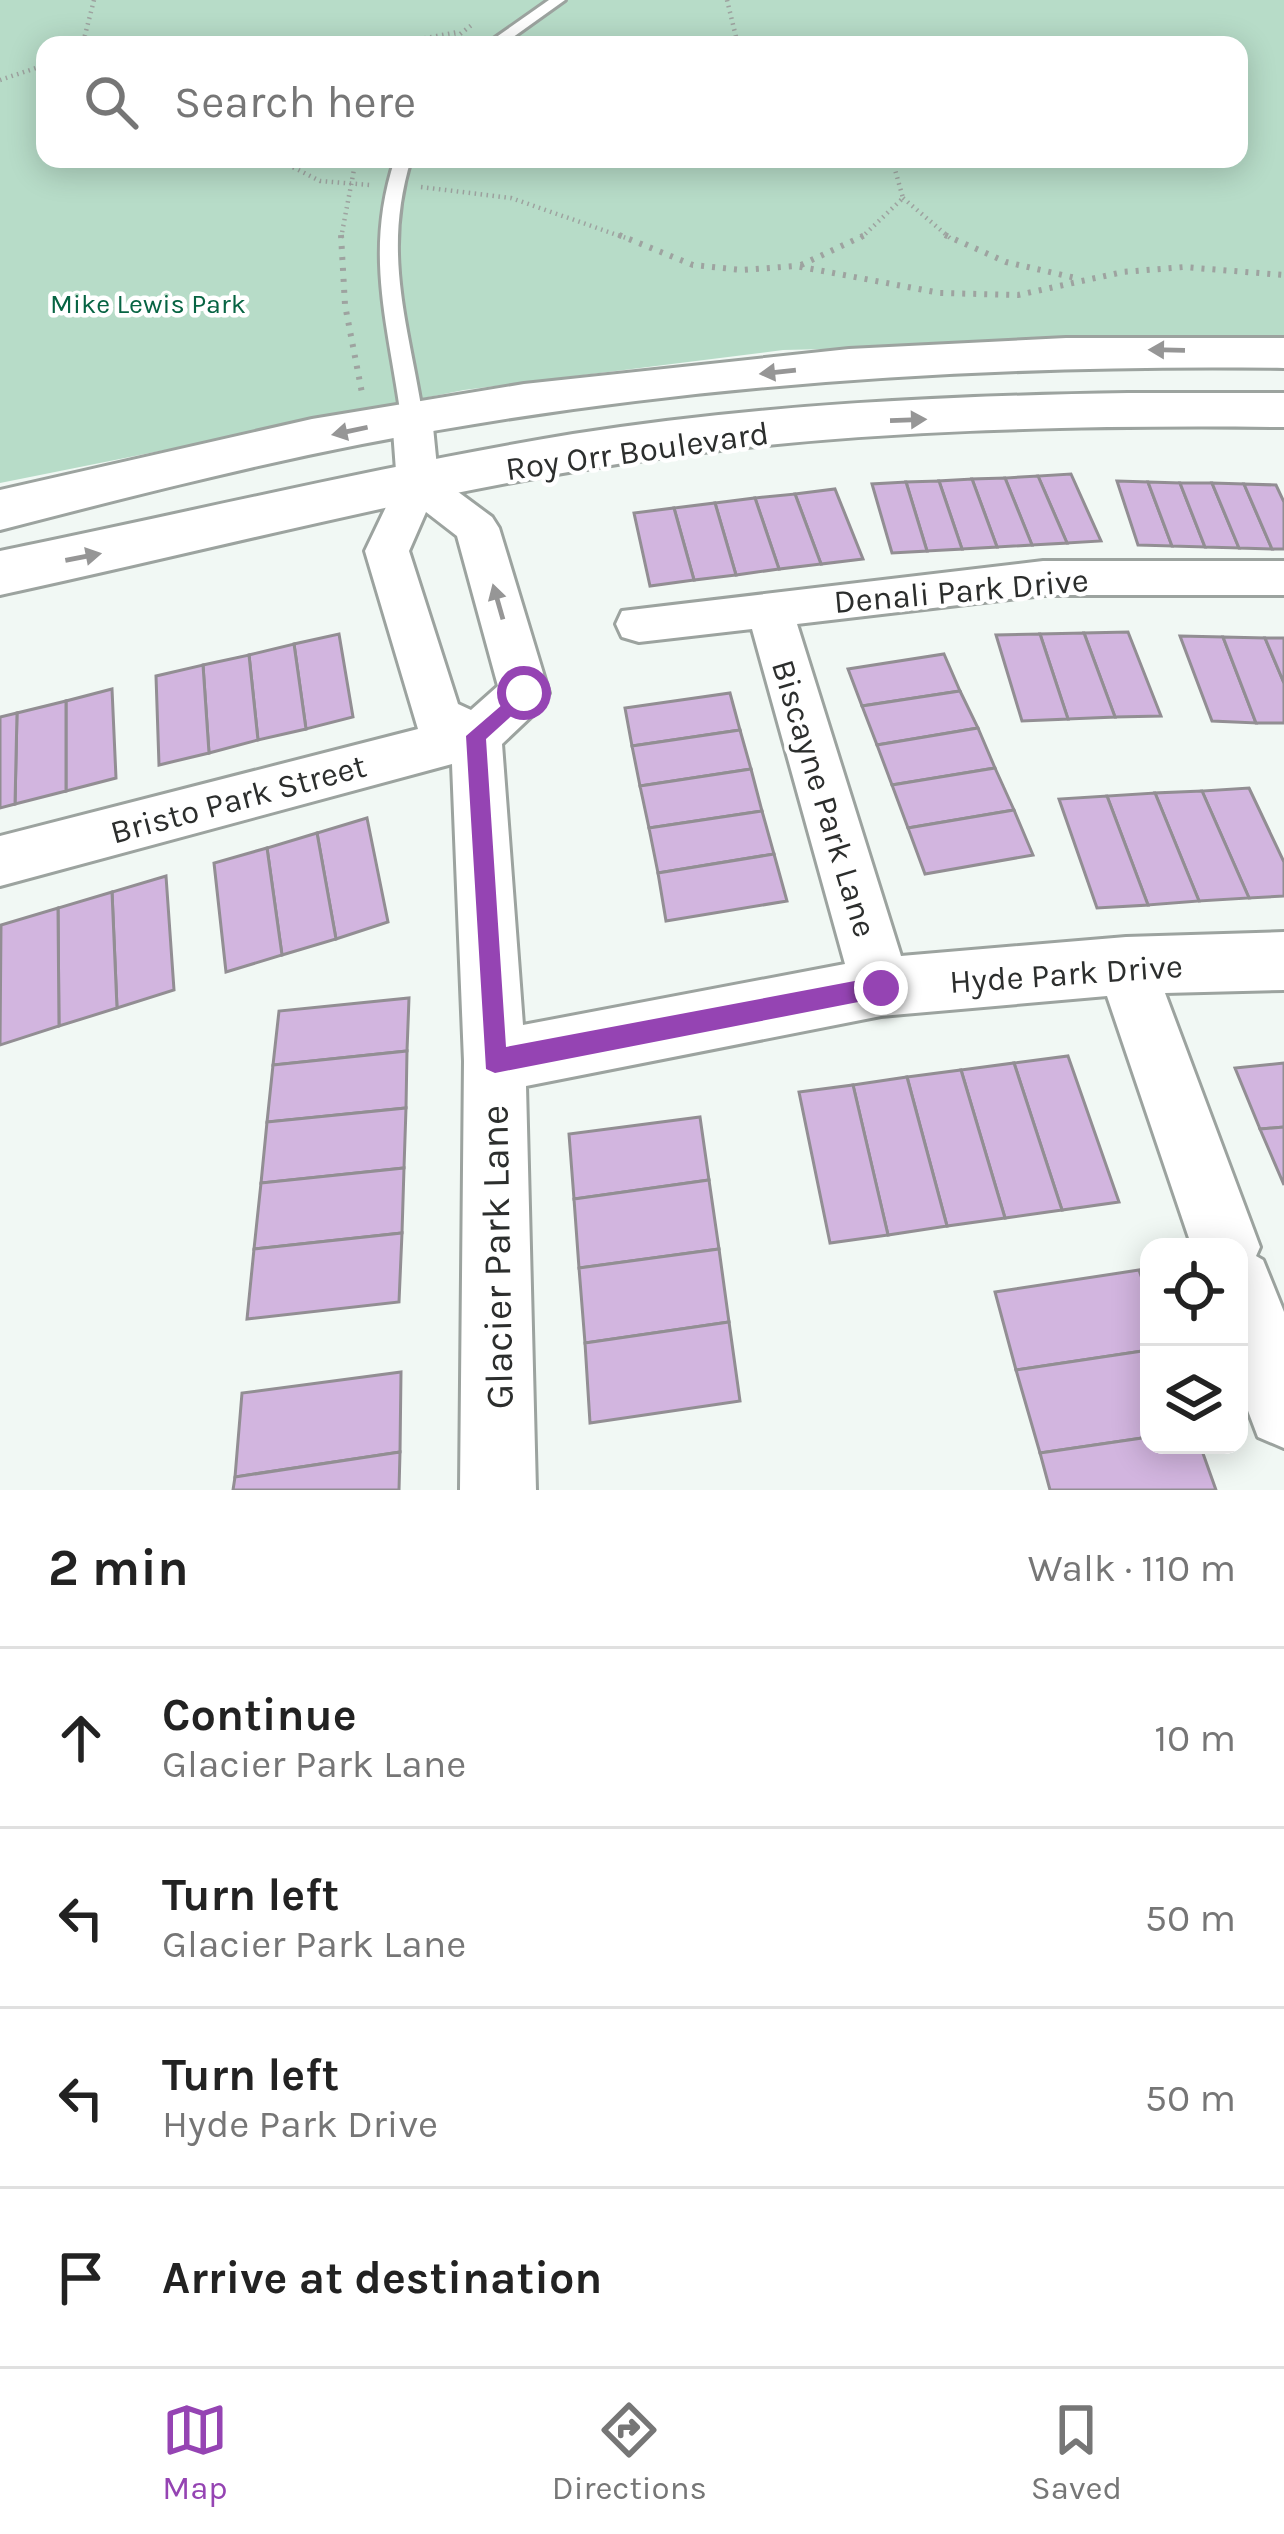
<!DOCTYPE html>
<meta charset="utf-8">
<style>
body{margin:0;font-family:Karla,sans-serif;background:#f2f2f2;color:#222}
.controls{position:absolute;right:36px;bottom:36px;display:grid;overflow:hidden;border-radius:24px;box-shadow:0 6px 30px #0003}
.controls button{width:108px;height:108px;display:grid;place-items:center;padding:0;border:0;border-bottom:3px solid #e0e0e0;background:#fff;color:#222;font:60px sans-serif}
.stop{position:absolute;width:36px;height:36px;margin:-27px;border:9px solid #9544b3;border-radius:50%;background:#fff}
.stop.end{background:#9544b3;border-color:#fff;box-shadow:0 3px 12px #0008}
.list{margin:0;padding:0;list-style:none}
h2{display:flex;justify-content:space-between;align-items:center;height:156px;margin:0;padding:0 48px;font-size:51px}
h2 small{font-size:39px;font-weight:400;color:#767676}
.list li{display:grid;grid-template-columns:78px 1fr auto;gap:36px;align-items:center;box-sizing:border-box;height:180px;padding:0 48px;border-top:3px solid #e0e0e0}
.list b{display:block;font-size:45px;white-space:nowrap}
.list p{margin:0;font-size:39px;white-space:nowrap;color:#767676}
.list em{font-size:39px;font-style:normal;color:#767676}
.icon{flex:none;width:66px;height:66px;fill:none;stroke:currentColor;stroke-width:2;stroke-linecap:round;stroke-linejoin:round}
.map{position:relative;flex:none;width:1284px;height:1490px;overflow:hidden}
.search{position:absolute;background:#fff;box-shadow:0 6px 30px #0003;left:36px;right:36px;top:36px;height:132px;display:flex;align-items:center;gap:30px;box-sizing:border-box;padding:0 42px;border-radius:24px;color:#767676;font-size:45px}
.sheet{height:876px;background:#fff}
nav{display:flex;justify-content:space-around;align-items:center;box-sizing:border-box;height:168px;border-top:3px solid #e0e0e0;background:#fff;font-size:33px;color:#767676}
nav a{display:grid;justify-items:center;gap:6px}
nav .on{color:#9544b3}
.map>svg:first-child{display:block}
.green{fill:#b7dcc8;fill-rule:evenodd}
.building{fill:#d2b5df;stroke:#928e93;stroke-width:3}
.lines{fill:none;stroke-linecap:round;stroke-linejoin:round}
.lane-casing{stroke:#9ca39f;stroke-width:6}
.street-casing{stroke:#9ca39f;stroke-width:6}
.secondary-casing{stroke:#9ca39f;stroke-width:6}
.path-far1{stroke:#9ea3a0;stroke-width:4.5;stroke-dasharray:1.5 4.5;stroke-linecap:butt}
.path{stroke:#9ea3a0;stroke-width:6;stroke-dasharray:3 8;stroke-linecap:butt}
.lane{fill:#fff;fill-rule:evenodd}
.street{fill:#fff;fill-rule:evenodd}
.secondary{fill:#fff;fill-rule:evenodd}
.oneway{fill:#969696}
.route{fill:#9544b3}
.labels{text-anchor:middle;stroke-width:9;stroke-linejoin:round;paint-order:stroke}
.far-park-label{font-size:27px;fill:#076443;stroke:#fff}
.street-label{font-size:33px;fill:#2c2e2d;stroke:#fff}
.near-street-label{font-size:39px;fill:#2c2e2d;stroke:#fff}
</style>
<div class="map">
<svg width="1284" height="1490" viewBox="0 0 1284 1490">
<rect width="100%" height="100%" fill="#f1f8f4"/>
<!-- green -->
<path class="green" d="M0,0H1284V339L783,350L464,390L0,483ZM45,45H1239V159H45Z"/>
<!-- building -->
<g class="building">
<path d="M1071,474L1101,541L1067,543L1038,476Z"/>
<path d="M1038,476L1067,543L1032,545L1005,478Z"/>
<path d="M1005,478L1032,545L997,547L972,479Z"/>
<path d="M972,479L997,547L962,549L939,481Z"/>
<path d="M939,481L962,549L927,551L906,482Z"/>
<path d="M1117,481L1148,482L1172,546L1138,545Z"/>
<path d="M906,482L927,551L892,553L872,484Z"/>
<path d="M1148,482L1180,483L1205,547L1172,546Z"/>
<path d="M1180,483H1212L1239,548L1205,547Z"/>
<path d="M1212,483L1244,484L1272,549L1239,548Z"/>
<path d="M1244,484L1276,485L1284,502V549H1272Z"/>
<path d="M835,489L863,559L821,564L795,494Z"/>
<path d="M795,494L821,564L779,569L755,498Z"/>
<path d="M755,498L779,569L736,575L715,503Z"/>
<path d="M715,503L736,575L694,580L674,508Z"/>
<path d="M674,508L694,580L650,586L634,513Z"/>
<path d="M1128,632L1161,716L1115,717L1084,633Z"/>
<path d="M1084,633L1115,717L1068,719L1040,634Z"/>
<path d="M339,634L353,717L306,729L294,644Z"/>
<path d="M1040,634L1068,719L1022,721L996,635Z"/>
<path d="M1180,636L1223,637L1256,723L1212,721Z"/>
<path d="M1223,637L1265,638L1284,683V723H1256Z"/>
<path d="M1265,638H1284V683Z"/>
<path d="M294,644L306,729L258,740L249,655Z"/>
<path d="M944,654L960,691L862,706L848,669Z"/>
<path d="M249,655L258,740L209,753L203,665Z"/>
<path d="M203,665L209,753L159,765L156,676Z"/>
<path d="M112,689L116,778L66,791V701Z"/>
<path d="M960,691L978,728L877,745L862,706Z"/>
<path d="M730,693L740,730L632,746L625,708Z"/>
<path d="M66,701V791L15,804L17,713Z"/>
<path d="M17,713L15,804L0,808V717Z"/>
<path d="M978,728L995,768L892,785L877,745Z"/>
<path d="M740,730L751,769L640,786L632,746Z"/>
<path d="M995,768L1014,810L908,828L892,785Z"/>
<path d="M751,769L762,811L649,828L640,786Z"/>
<path d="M1249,788L1284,862V896L1249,898L1202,791Z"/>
<path d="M1202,791L1249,898L1199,901L1155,793Z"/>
<path d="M1155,793L1199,901L1148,905L1107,796Z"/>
<path d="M1107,796L1148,905L1097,908L1059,799Z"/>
<path d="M1014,810L1033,855L925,874L908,828Z"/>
<path d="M762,811L774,854L658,873L649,828Z"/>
<path d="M367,818L388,922L336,939L317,833Z"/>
<path d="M317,833L336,939L282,955L267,848Z"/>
<path d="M267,848L282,955L226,972L214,863Z"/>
<path d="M774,854L787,901L666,921L658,873Z"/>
<path d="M166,876L174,990L117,1008L112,892Z"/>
<path d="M112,892L117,1008L59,1026L58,908Z"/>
<path d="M58,908L59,1026L0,1045L1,925Z"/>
<path d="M409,998L407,1051L273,1065L279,1011Z"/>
<path d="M407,1051L406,1108L267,1122L273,1065Z"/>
<path d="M1068,1056L1119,1202L1062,1210L1014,1063Z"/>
<path d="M1014,1063L1062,1210L1005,1218L961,1070Z"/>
<path d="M1284,1063V1127L1260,1129L1235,1068Z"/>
<path d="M961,1070L1005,1218L947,1226L907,1077Z"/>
<path d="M907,1077L947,1226L888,1235L853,1085Z"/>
<path d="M853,1085L888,1235L830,1243L799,1092Z"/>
<path d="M406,1108L404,1168L261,1183L267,1122Z"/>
<path d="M700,1117L709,1180L574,1199L569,1134Z"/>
<path d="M1284,1127V1185L1260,1129Z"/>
<path d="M404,1168L402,1233L254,1249L261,1183Z"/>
<path d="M709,1180L719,1249L579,1268L574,1199Z"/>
<path d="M402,1233L399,1302L247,1319L254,1249Z"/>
<path d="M719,1249L729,1322L585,1343L579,1268Z"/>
<path d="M1139,1270L1149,1299V1350L1016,1370L995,1292Z"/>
<path d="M729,1322L740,1401L590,1423L585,1343Z"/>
<path d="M1149,1350V1437L1040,1453L1016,1370Z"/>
<path d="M401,1372L400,1452L235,1477L242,1393Z"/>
<path d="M1149,1437V1445H1200L1216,1490H1050L1040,1453Z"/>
<path d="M400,1452L399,1490H233L235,1477Z"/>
</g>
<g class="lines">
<!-- lane casing -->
<g class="lane-casing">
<g id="lane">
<path d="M549,0H565L502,45H485Z"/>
<path d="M395,159H411C382,254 408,323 423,417L412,424L401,417C388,323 364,253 395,159Z"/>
</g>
</g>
<!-- street casing -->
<g class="street-casing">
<path id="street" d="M412,404L426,408L432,417L438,477L492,517L499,528L549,693L541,707L502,744L523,1025L845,964L752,629L639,642L622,637L616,624L622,611L1043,561H1284V595H1043L797,624L901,956L1126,937L1284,932V990L1165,993L1260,1247L1256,1256L1263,1260L1284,1312V1448L1258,1437L1239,1387V1247H1192L1107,996L881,1016L526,1086L536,1490H460L464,1061L452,764L0,886V836L418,729L365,551L397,484L392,417L398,408ZM426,512L457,536L498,686L471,710L458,704L409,551Z"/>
</g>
<!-- secondary casing -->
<g class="secondary-casing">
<g id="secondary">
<path d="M1066,338H1284V368C975,364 666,385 362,444C240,468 120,499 0,530V490L312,419L524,384L849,349Z"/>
<path d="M1128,393H1284V427C1075,425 865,429 658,458C436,489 219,548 0,595V551C191,512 380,466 573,434C756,405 942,396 1128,393Z"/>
</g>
</g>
<!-- path-far1 -->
<g class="path-far1">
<path d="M727,0L738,45"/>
<path d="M91,45L84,39L94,0"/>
<path d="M389,45L458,32"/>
<path d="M446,45L473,24"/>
<path d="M0,80L45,65"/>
<path d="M277,159L320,181L370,185"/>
<path d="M421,187L511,198L626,238"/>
<path d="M903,198L950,238"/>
<path d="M341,238L356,159"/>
<path d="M861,238L903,198L892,159"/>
</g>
<!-- path -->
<g class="path">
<path d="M341,235L345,305L362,393"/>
<path d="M619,235L693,265L742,270L796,266L940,293L1018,295L1123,272L1184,267L1284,275"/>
<path d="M945,235L1006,262L1080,279"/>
<path d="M801,265L865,235"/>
</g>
<!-- lane -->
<use href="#lane" class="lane"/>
<!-- street -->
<use href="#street" class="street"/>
<!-- secondary -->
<use href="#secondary" class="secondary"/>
</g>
<!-- one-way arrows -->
<defs><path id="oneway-solid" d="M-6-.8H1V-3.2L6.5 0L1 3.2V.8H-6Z" transform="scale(3)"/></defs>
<g class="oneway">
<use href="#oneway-solid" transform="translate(1167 350) rotate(-179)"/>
<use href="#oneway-solid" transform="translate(778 372) rotate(174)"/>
<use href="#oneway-solid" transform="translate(908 420) rotate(-2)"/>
<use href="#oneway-solid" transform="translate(350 431) rotate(168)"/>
<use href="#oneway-solid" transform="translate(83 557) rotate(-11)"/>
<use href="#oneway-solid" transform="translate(498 602) rotate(-106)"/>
</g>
<!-- route -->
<path class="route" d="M524,686L533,693L530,699L486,739L506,1047L881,976L889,980V996L495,1073L486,1069L466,736Z"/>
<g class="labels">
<!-- far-park labels -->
<g class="far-park-label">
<text x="148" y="313">Mike Lewis Park</text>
</g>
<!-- street labels -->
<g class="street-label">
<text transform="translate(637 450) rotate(-8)" y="12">Roy Orr Boulevard</text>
<text transform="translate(961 590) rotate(-5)" y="12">Denali Park Drive</text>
<text transform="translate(238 798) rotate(-15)" y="12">Bristo Park Street</text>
<text transform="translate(825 798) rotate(73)" y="12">Biscayne Park Lane</text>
<text transform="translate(1066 973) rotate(-4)" y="12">Hyde Park Drive</text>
</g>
<!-- near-street labels -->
<g class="near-street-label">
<text transform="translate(496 1257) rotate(-91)" y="14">Glacier Park Lane</text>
</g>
</g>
</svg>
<div class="controls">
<button><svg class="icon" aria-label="locate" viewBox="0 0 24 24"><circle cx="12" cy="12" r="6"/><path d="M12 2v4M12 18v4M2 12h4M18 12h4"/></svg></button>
<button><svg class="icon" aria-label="layers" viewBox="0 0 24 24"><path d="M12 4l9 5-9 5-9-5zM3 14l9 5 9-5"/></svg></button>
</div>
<div class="stop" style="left:524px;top:693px"></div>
<div class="stop end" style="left:881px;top:988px"></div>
<div class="search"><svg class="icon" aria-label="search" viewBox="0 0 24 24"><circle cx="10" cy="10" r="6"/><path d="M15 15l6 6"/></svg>Search here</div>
</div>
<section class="sheet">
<h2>2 min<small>Walk · 110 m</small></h2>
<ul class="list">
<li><svg class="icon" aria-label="ahead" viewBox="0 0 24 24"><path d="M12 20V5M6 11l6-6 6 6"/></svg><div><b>Continue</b><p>Glacier Park Lane</p></div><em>10 m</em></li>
<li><svg class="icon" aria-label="left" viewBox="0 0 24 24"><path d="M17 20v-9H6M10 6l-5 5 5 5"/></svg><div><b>Turn left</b><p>Glacier Park Lane</p></div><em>50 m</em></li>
<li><svg class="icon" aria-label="left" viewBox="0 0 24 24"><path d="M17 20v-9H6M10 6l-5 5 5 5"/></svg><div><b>Turn left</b><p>Hyde Park Drive</p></div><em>50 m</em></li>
<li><svg class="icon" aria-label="arrive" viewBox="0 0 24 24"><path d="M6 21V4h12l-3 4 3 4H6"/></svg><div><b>Arrive at destination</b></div></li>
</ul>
</section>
<nav>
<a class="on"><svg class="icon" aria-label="map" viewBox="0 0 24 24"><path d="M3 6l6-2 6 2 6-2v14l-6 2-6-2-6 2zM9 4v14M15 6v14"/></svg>Map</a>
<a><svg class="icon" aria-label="directions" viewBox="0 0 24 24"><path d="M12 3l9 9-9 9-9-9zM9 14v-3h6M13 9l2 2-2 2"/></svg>Directions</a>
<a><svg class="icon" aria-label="saved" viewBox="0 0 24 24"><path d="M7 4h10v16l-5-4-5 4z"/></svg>Saved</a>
</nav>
